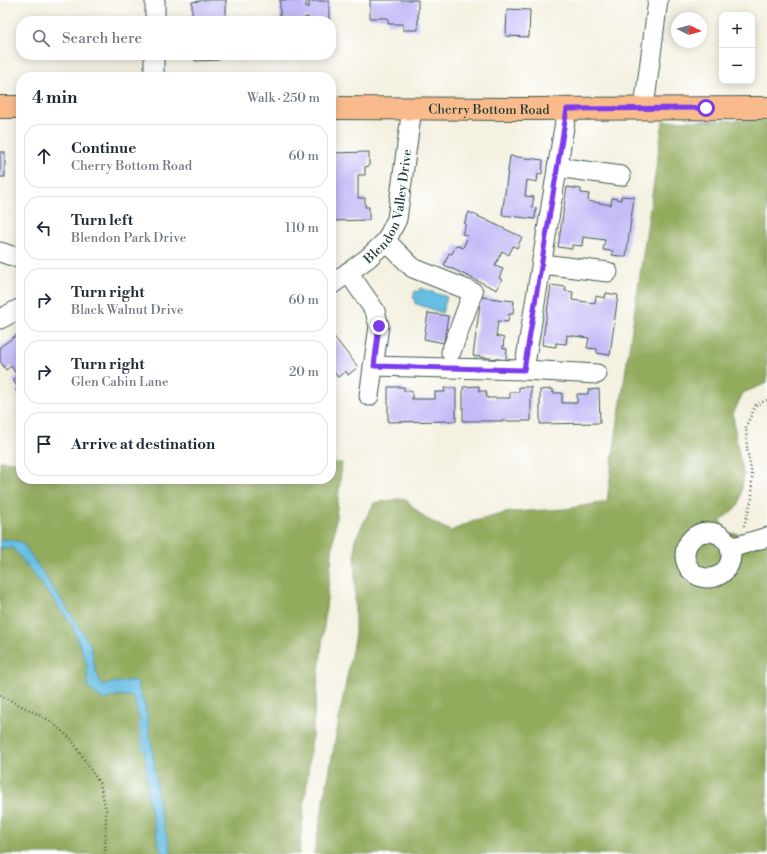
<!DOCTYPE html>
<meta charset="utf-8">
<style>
body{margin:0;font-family:"Libre Bodoni",serif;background:#f6f6f7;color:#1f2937}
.controls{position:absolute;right:12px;top:12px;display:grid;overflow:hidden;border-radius:8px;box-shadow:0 2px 10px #0003}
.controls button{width:36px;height:36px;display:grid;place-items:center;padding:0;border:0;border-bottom:1px solid #e0e1e3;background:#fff;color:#1f2937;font:20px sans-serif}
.compass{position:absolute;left:671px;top:12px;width:36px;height:36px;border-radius:50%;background:#fff;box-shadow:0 2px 10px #0003;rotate:95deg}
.stop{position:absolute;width:12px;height:12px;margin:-9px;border:3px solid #7c3aed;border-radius:50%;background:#fff}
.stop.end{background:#7c3aed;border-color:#fff;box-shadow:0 1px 4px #0008}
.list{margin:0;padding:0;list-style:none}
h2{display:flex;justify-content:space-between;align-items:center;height:52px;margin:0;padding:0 16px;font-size:17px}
h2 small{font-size:13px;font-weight:400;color:#747a83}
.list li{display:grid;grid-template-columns:26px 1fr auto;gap:12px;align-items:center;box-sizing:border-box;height:64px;margin:0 8px 8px;padding:0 8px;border:1px solid #e0e1e3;border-radius:16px}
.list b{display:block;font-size:15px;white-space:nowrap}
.list p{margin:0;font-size:13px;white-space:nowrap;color:#747a83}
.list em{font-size:13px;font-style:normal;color:#747a83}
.icon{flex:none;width:22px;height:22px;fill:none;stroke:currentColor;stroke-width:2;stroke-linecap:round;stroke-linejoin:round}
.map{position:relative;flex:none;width:767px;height:854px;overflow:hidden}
.search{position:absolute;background:#fff;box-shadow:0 2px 10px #0003;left:16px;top:16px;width:320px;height:44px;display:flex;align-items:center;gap:10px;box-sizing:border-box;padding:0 14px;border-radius:16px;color:#747a83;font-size:15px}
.panel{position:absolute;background:#fff;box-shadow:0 2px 10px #0003;left:16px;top:72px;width:320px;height:412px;border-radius:16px}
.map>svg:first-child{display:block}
.forest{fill:#92ab5d;stroke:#587448}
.water{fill:#66bee3;stroke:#427e8c}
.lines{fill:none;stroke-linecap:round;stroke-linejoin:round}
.stream{stroke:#66bee3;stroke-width:4.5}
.building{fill:#c3baf7}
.minor-casing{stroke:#3f584e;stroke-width:21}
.major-casing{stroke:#3f584e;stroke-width:24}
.path{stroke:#3f584e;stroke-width:2.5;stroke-dasharray:1 3;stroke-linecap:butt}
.minor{stroke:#fff;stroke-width:19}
.major{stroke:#fabb8c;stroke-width:22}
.route{stroke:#7c3aed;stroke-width:5}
.labels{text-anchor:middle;stroke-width:3.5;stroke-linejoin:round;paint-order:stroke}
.street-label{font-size:13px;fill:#1f3d34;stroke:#fff}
</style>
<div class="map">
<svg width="767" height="854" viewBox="0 0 767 854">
<rect width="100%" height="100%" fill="#fff"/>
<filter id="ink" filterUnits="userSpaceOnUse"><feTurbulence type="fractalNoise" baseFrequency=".025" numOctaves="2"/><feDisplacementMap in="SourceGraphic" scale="8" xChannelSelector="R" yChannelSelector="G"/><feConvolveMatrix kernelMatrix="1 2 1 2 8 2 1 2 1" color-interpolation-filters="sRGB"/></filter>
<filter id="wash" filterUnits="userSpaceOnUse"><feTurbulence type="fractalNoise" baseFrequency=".012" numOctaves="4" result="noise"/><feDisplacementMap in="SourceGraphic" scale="16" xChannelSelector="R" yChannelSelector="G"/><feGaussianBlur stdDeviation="0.9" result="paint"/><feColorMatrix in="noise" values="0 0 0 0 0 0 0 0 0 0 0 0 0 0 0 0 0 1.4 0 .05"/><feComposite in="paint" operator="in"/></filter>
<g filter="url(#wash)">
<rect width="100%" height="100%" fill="#f4f1e1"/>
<!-- forest -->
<g class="forest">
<path d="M767,120V383L743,393L733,414L736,440L744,476L739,505L720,521L728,533L752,535L767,530V854H314L355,634V539L374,503L404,498L425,518L451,531L471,522L510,512L565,509L607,502L612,462L663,121Z"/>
<path d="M0,461L21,462V479H331V463H342L299,854H0Z"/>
</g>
<!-- water -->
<g class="water">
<path d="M420,288L447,297L442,313L414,303L416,299L413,298L415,291L418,292Z"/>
<path d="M0,539L22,542L65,605L91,646L95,668L101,685L118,682L136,680L146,709L154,761L159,808L172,854H163L159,846L148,799L144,737L133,697L118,695L104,700L88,688L86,661L70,622L13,548H0Z"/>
</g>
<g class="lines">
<!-- stream -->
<path class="stream" d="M141,723L145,749"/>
</g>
<g id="blocks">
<!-- building -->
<g class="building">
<path d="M200,0H226V18H192V2L200,1Z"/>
<path d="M280,0H306V7H309V1H329V21H308V17H305V21H280Z"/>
<path d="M370,0H418V30H403V24H388V18H370Z"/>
<path d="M507,9L530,10L529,37L506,36Z"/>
<path d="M195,55H219V60L195,61Z"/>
<rect x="0" y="152" width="5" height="25"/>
<path d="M369,152V166L365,167V175H358V198H365V207H369V220L331,221V153Z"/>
<path d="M510,156L543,160L542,174L538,173L537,182L527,180L525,196L534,197L532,207L536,208L535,219L502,215Z"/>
<path d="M567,187L581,189V193L589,194L588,201L611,205L612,198L621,200V196L634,197L626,257L612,255L613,251L603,250L605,240L583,237L582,246L572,245V249L558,247Z"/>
<path d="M469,212L522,237L517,248L513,246L509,255L502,251L495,266L503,269L499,278L502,279L497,290L444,265L449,253L452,254L456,245L463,248L468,236L462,234L466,224H464Z"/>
<path d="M551,285L566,287L565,291L573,292L572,300L595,303L596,296L605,298L606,293L618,295L610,355L597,353V349L587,348L589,338L567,335L566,344L556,343V347L542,345Z"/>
<path d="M481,297L514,301L513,314H509L508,322L498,321L496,336L504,338L503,348L507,349L506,360L473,356Z"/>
<path d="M428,313L448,316L444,343L424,339Z"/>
<path d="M21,332V398L16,390L19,389L13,380L18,376L11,366L6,370L0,361V347Z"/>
<path d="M331,333L358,367L348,375L346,371L338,377L333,371L331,372Z"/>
<path d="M479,386V391H486L487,398H510V392H519V387H531V421H463V387Z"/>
<path d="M388,387H404V391H412V399H435V392H445L444,388H456V421L388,422Z"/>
<path d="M553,389V393H562V403H577V394H588V390L599,389L600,423L540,424V390Z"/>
</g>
</g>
</g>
<g filter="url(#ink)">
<use href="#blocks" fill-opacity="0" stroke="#3f584e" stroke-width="1"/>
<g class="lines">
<!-- minor casing -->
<g class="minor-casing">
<g id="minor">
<path d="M155,21V0"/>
<path d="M154,77V55"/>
<path d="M644,108L658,0"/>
<path d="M557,167L621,176"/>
<path d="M386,241L413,268L473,292L451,352"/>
<path d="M0,252L21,259"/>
<path d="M542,264L608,272"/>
<path d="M348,272L375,311L379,326L369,396"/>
<path id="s1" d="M331,285L368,258L386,241L397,219L412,108"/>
<path d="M0,319L21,308"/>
<path d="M373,366L524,370L579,373L597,374"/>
<path d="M524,370L567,109"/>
<circle cx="708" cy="555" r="23"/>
<path d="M731,548L767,537"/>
</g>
</g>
<!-- major casing -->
<g class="major-casing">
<g id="major">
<path d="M0,107H21"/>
<path id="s2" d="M331,108L525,109L767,108"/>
</g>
</g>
<!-- path -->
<g class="path">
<path d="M744,526L752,498V475L747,449L746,426L756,405L767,400"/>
<path d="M0,695L49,720L71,739L100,784L106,810L105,854"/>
</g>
<!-- minor -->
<use href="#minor" class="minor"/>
<!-- major -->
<use href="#major" class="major"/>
</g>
</g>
<g class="lines" filter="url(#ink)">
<!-- route -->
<path class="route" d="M379,326L374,366L524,370L567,109L706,108"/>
</g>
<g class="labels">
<!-- street labels -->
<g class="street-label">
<text dy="5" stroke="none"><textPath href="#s2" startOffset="158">Cherry Bottom Road</textPath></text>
<text dy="5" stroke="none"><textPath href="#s1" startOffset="104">Blendon Valley Drive</textPath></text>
</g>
</g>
</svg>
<div class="controls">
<button>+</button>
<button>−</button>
</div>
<svg class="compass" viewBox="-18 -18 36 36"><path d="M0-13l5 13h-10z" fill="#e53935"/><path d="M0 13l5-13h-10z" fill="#747a83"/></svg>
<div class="stop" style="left:706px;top:108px"></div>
<div class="stop end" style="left:379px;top:326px"></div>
<div class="search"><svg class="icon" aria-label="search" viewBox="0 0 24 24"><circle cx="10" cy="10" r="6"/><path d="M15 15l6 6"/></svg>Search here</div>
<section class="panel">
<h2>4 min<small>Walk · 250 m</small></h2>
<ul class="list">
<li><svg class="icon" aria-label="ahead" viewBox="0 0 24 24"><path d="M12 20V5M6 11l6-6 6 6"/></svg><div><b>Continue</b><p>Cherry Bottom Road</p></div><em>60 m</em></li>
<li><svg class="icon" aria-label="left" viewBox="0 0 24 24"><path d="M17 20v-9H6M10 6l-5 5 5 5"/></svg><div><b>Turn left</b><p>Blendon Park Drive</p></div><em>110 m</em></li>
<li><svg class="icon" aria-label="right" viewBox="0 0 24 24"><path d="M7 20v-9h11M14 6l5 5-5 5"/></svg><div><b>Turn right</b><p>Black Walnut Drive</p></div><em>60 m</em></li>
<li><svg class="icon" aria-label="right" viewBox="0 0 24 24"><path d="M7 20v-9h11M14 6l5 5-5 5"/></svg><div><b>Turn right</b><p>Glen Cabin Lane</p></div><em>20 m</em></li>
<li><svg class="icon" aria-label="arrive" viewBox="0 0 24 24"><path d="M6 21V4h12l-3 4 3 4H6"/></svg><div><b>Arrive at destination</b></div></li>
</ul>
</section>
</div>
